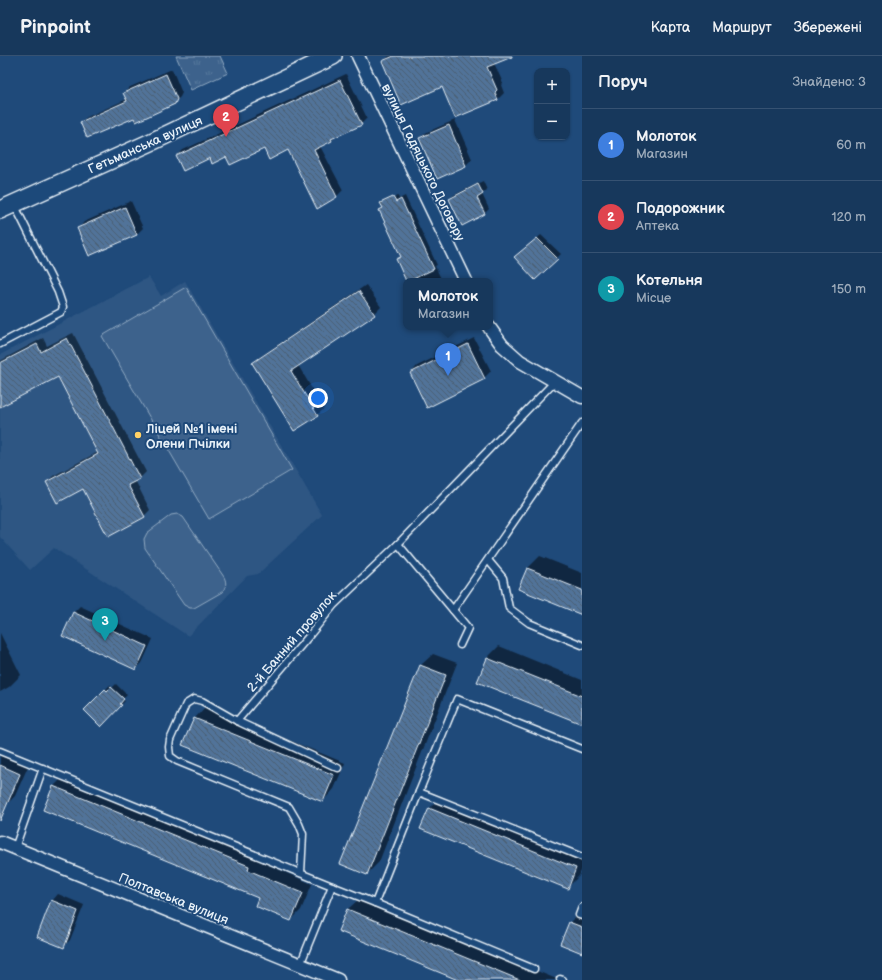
<!DOCTYPE html>
<html lang="uk">
<meta charset="utf-8">
<style>
body{margin:0;font-family:"Balsamiq Sans",sans-serif;background:#203f62;color:#f1f3f6}
.controls{position:absolute;right:12px;top:12px;display:grid;overflow:hidden;border-radius:8px;box-shadow:0 1px 3px #0004}
.controls button{width:36px;height:36px;display:grid;place-items:center;padding:0;border:0;border-bottom:1px solid #365272;background:#17385c;color:#f1f3f6;font:20px sans-serif}
.you{position:absolute;left:318px;top:342px;width:14px;height:14px;margin:-10px;border:3px solid #fff;border-radius:50%;background:#1a73e8;box-shadow:0 0 0 6px #1a73e833}
.badge{display:grid;place-items:center;width:26px;height:26px;border-radius:50%;background:#ffd166;color:#fff;font-size:13px;font-weight:700}
.pin{position:absolute;translate:-50% -33px;filter:drop-shadow(0 1px 2px #0008)}
.pin::after{content:'';position:absolute;top:21px;width:14px;height:12px;background:inherit;clip-path:polygon(0 0,100% 0,50% 100%)}
.popup{position:absolute;left:403px;top:222px;width:90px;height:52px;box-sizing:border-box;display:grid;place-content:center;border-radius:8px;background:#17385c;filter:drop-shadow(0 1px 3px #0005);font-size:13px;white-space:nowrap;color:#9eacbb}
.popup b{font-size:15px;color:#f1f3f6}
.popup::after{content:'';position:absolute;left:50%;top:100%;margin-left:-8px;border:8px solid transparent;border-top-color:#17385c}
.list{margin:0;padding:0;list-style:none}
h2{display:flex;justify-content:space-between;align-items:center;height:52px;margin:0;padding:0 16px;font-size:17px}
h2 small{font-size:13px;font-weight:400;color:#9eacbb}
.list li{display:grid;grid-template-columns:26px 1fr auto;gap:12px;align-items:center;box-sizing:border-box;height:72px;padding:0 16px;border-top:1px solid #365272}
.list b{display:block;font-size:15px;white-space:nowrap}
.list p{margin:0;font-size:13px;white-space:nowrap;color:#9eacbb}
.list em{font-size:13px;font-style:normal;color:#9eacbb}
.map{position:relative;flex:none;width:582px;height:924px;overflow:hidden}
header{display:flex;align-items:center;gap:24px;box-sizing:border-box;height:56px;padding:0 20px;background:#17385c;border-bottom:1px solid #365272}
header strong{font-size:19px}
nav{display:flex;gap:22px;margin-inline-start:auto;font-size:14px}
main{display:flex}
aside{flex:1;background:#17385c}
.map>svg:first-child{display:block}
.built{fill:#2e5683}
.grass{fill:url(#grass-tufts);stroke:#92aac2}
.garden{fill:#3c628c;stroke:#92aac2}
.shadow{fill:#0007}
.building{fill:url(#building-back-hatch);stroke:#e8f1f8}
.lines{fill:none;stroke-linecap:round;stroke-linejoin:round}
.lane-casing{stroke:#e8f1f8;stroke-width:9}
.street-casing{stroke:#e8f1f8;stroke-width:15}
.secondary-casing{stroke:#e8f1f8;stroke-width:20}
.lane{stroke:#1f4a7a;stroke-width:6}
.street{stroke:#1f4a7a;stroke-width:12}
.secondary{stroke:#1f4a7a;stroke-width:17}
.poi-dot{fill:#ffd166;stroke:#1f4a7a;stroke-width:1.5}
.labels{text-anchor:middle;stroke-width:4;stroke-linejoin:round;paint-order:stroke}
.street-label{font-size:13px;fill:#e8f1f8;stroke:#1f4a7a}
.poi-label{font-size:13px;font-weight:bold;fill:#e8f1f8;stroke:#1f4a7a;text-anchor:start}
</style>
<header>
<strong>Pinpoint</strong>
<nav><a>Карта</a><a>Маршрут</a><a>Збережені</a></nav>
</header>
<main>
<div class="map">
<svg width="582" height="924" viewBox="0 0 582 924">
<defs>
<pattern id="grass-tufts" width="24" height="20" patternUnits="userSpaceOnUse"><rect width="24" height="20" fill="#3c628c"/><path d="M3 7l-1-3M5 7V3M7 7l1-3M15 17l-1-3M17 17v-4M19 17l1-3" fill="none" stroke="#58799d"/></pattern>
<pattern id="building-back-hatch" width="6" height="6" patternUnits="userSpaceOnUse"><rect width="6" height="6" fill="#517399"/><path d="M-1 5l2 2M0 0l6 6M5-1l2 2" fill="none" stroke="#4c5e72"/></pattern>
</defs>
<rect width="100%" height="100%" fill="#1f4a7a"/>
<filter id="ink" filterUnits="userSpaceOnUse"><feTurbulence type="fractalNoise" baseFrequency=".025" numOctaves="2"/><feDisplacementMap in="SourceGraphic" scale="8" xChannelSelector="R" yChannelSelector="G"/><feConvolveMatrix kernelMatrix="1 2 1 2 8 2 1 2 1" color-interpolation-filters="sRGB"/></filter>
<g filter="url(#ink)">
<!-- built -->
<path class="built" d="M149,221L161,240L185,225L322,459L258,518L247,520L188,580L54,492L30,514L0,481V299Z"/>
<!-- grass -->
<path class="grass" d="M176,0H220L228,17L191,34Z"/>
<!-- garden -->
<g class="garden">
<path d="M186,231L292,414L209,463L102,280Z"/>
<path d="M177,458L183,461L224,521C227,527 226,531 222,536L194,552H190L184,549L145,492L144,483L147,477L171,459Z"/>
</g>
<!-- shadow -->
<g class="shadow">
<path d="M389,0H512L494,7L503,27L501,29L504,37L498,43L442,30L384,5Z"/>
<path d="M172,13L182,37L180,41L174,47L134,60L81,66L87,61L127,43L124,37L130,31Z"/>
<path d="M346,18L367,62L361,68L336,80L332,84L320,90L343,134L337,140L289,93L265,92L226,100H177L183,94Z"/>
<path d="M455,64L472,103L466,109L420,82L427,76Z"/>
<path d="M483,125L487,134L482,138L489,153L485,157L462,168L450,143L454,139Z"/>
<path d="M398,140L399,143L405,140L437,209L435,210L442,225H407L397,204L402,200L380,154L383,151L384,147Z"/>
<path d="M131,145L143,172L137,178L90,199L78,173L84,166Z"/>
<path d="M541,179L561,198L557,202L520,197Z"/>
<path d="M366,229L381,251L374,258L298,309L324,353L317,359L253,307L260,301Z"/>
<path d="M73,277L146,416L140,422L135,424L150,454L144,460L83,432L47,426L53,420L98,396L58,320L0,350V305L43,282L47,290Z"/>
<path d="M474,282L491,315L484,322L427,350L411,317L417,310Z"/>
<path d="M540,500L582,517V558L519,533L528,512Z"/>
<path d="M80,550L153,583L142,607L136,613L74,556Z"/>
<path d="M0,577L21,619L9,631L0,636Z"/>
<path d="M499,590L582,624V667L487,602Z"/>
<path d="M433,598L457,607L379,806L367,818L421,609Z"/>
<path d="M116,628L127,639L123,643L125,645L101,669L85,654L110,629L112,632Z"/>
<path d="M206,650L345,707L334,733L323,745L195,662Z"/>
<path d="M0,696L29,708L15,740L6,749L0,747Z"/>
<path d="M64,720L258,800L257,804L312,828L301,854L291,864L259,841L44,754L54,730Z"/>
<path d="M441,741L582,798V813L579,820L567,832L430,752Z"/>
<path d="M58,838L84,849L70,884L64,890L52,845Z"/>
<path d="M360,842L559,924H460L348,853Z"/>
<path d="M582,855V896L561,887L570,866Z"/>
</g>
<!-- building -->
<g class="building">
<path d="M394,0H512V1L487,11L497,34L495,36L498,44L455,62L442,31L401,49L382,5Z"/>
<path d="M166,18L177,43L175,48L136,66L134,62L87,82L80,66L127,45L123,37Z"/>
<path d="M340,24L362,69L331,83L332,85L314,94L337,141L317,153L288,94L269,104L264,93L230,109L226,101L212,108L210,102L183,115L176,100Z"/>
<path d="M449,69L466,110L437,123L419,82Z"/>
<path d="M478,128L483,138L477,142L485,158L462,170L449,143Z"/>
<path d="M393,141L396,146L401,143L434,213L409,225H406L396,203L401,201L379,154L383,152L380,147Z"/>
<path d="M125,151L137,179L89,200L77,172Z"/>
<path d="M537,182L558,203L535,224L514,201Z"/>
<path d="M359,235L375,259L291,315L318,360L294,375L252,307Z"/>
<path d="M67,282L140,423L128,429L145,461L108,481L83,433L57,447L46,426L98,398L58,321L0,351V307L37,288L41,296Z"/>
<path d="M468,288L485,323L427,352L410,317Z"/>
<path d="M527,512L582,534V559L518,533Z"/>
<path d="M73,556L147,590L136,614L62,580Z"/>
<path d="M487,602L582,640V668L477,626Z"/>
<path d="M420,609L446,619L367,819L340,808Z"/>
<path d="M111,631L124,643L120,648L122,649L101,671L84,654L105,633L107,635Z"/>
<path d="M194,662L334,719L323,746L182,689Z"/>
<path d="M0,709L20,718L0,765Z"/>
<path d="M53,730L249,810L248,814L303,837L291,865L255,850L258,842L43,754Z"/>
<path d="M429,752L576,812L568,833L420,773Z"/>
<path d="M51,844L78,855L64,892L37,881Z"/>
<path d="M347,853L520,924H458L338,875Z"/>
<path d="M569,866L582,871V897L560,888Z"/>
</g>
<g class="lines">
<!-- lane casing -->
<g class="lane-casing">
<g id="lane">
<path d="M0,288L61,256L63,251L58,236L14,148"/>
<path d="M555,325L398,488L453,554L582,367"/>
<path d="M488,504L503,522L509,552L529,567L582,589"/>
<path d="M453,554L468,572L460,589"/>
<path d="M237,665L309,580L334,549L398,488"/>
<path d="M0,695L332,830"/>
<path d="M419,736L457,643L582,693"/>
<path d="M15,792L43,712"/>
<path d="M301,817L303,778L299,768L289,751L177,705L170,700L169,691L170,684L186,648L194,643L202,645L237,665L338,712"/>
<path d="M375,847L534,913"/>
<path d="M582,851L579,859L582,860"/>
<path d="M300,909L332,830L375,847L419,736L582,801"/>
<path d="M560,923L563,924"/>
</g>
</g>
<!-- street casing -->
<g class="street-casing">
<g id="street">
<path d="M358,0L466,225"/>
<path d="M489,271L502,289L520,305L582,341"/>
<path d="M0,786L338,924"/>
</g>
</g>
<!-- secondary casing -->
<g class="secondary-casing">
<path id="secondary" d="M0,154L149,87L333,0"/>
</g>
<!-- lane -->
<use href="#lane" class="lane"/>
<!-- street -->
<use href="#street" class="street"/>
<!-- secondary -->
<use href="#secondary" class="secondary"/>
</g>
</g>
<!-- markers -->
<circle class="poi-dot" cx="138" cy="379" r="4"/>
<g class="labels">
<!-- street labels -->
<g class="street-label">
<text transform="translate(145 88) rotate(-24)" y="5">Гетьманська вулиця</text>
<text transform="translate(424 106) rotate(64)" y="5">вулиця Гадяцького Договору</text>
<text transform="translate(291 585) rotate(-49)" y="5">2-й Банний провулок</text>
<text transform="translate(174 842) rotate(22)" y="5">Полтавська вулиця</text>
</g>
<!-- poi labels -->
<g class="poi-label">
<text x="146" y="377">Ліцей №1 імені<tspan x="146" dy="15">Олени Пчілки</tspan></text>
</g>
</g>
</svg>
<div class="controls">
<button>+</button>
<button>−</button>
</div>
<div class="you"></div>
<div class="pin badge" style="left:448px;top:320px;background:#3f7fe0">1</div>
<div class="popup"><b>Молоток</b>Магазин</div>
<div class="pin badge" style="left:226px;top:81px;background:#e0444e">2</div>
<div class="pin badge" style="left:105px;top:585px;background:#0f9aa8">3</div>
</div>
<aside>
<h2>Поруч<small>Знайдено: 3</small></h2>
<ul class="list">
<li><span class="badge" style="background:#3f7fe0">1</span><div><b>Молоток</b><p>Магазин</p></div><em>60 m</em></li>
<li><span class="badge" style="background:#e0444e">2</span><div><b>Подорожник</b><p>Аптека</p></div><em>120 m</em></li>
<li><span class="badge" style="background:#0f9aa8">3</span><div><b>Котельня</b><p>Місце</p></div><em>150 m</em></li>
</ul>
</aside>
</main>
